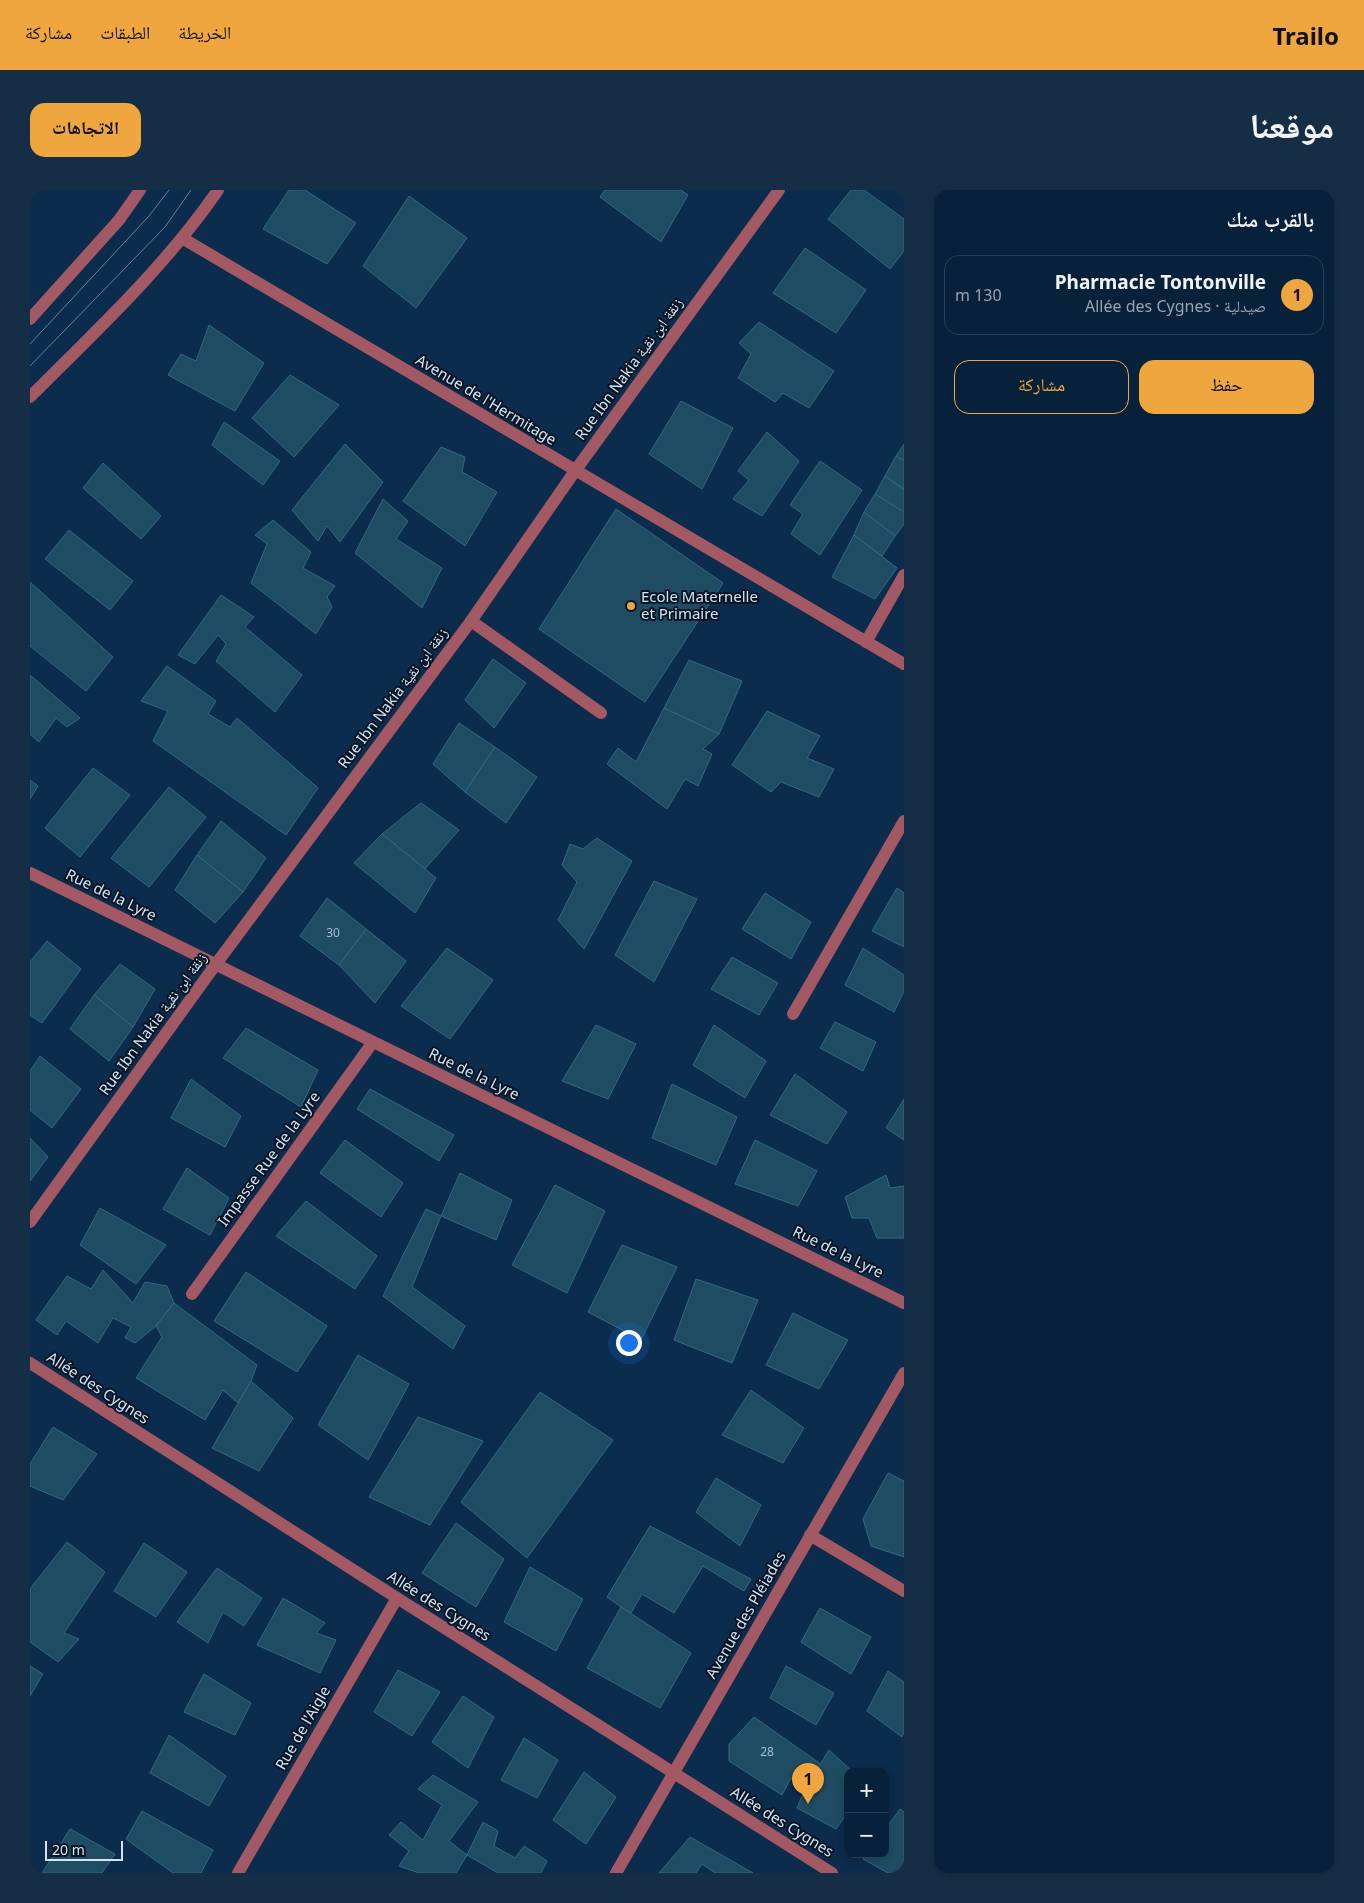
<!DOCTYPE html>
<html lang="ar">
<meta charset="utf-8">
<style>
body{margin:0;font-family:"Noto Sans","Noto Naskh Arabic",sans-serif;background:#162e45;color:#f1f3f6;direction:rtl}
.controls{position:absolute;right:15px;bottom:15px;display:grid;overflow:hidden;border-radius:10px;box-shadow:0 2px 8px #0003}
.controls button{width:45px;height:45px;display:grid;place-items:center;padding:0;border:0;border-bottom:1px solid #293e54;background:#08213a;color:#f1f3f6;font:25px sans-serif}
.scale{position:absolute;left:15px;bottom:12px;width:78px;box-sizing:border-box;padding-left:5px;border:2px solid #d1e4fa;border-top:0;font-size:14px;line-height:18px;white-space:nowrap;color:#d1e4fa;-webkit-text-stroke:4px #071523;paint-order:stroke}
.you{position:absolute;left:598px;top:1152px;width:18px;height:18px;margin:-12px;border:4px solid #fff;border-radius:50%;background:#1a73e8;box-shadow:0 0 0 8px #1a73e833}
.badge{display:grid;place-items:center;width:32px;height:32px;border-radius:50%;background:#f0a63e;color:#111;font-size:16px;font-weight:700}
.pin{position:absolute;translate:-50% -41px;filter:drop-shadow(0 1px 2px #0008)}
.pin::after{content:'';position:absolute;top:26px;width:18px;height:15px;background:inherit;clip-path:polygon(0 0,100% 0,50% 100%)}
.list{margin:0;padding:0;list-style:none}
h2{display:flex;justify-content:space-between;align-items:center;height:65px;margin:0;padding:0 20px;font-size:21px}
h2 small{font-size:16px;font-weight:400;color:#98a3af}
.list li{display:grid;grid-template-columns:32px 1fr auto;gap:15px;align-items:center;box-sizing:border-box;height:80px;margin:0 10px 10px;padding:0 10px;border:1px solid #293e54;border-radius:15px}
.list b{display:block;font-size:19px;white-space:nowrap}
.list p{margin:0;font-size:16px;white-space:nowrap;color:#98a3af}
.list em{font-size:16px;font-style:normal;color:#98a3af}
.actions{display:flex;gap:10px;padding:15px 20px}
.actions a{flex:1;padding:11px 0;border:1px solid #f0a63e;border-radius:15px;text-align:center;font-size:18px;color:#f0a63e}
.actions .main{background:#f0a63e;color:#111}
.map{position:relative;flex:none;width:874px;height:1683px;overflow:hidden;direction:ltr;border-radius:15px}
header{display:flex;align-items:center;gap:30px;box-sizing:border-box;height:70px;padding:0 25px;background:#f0a63e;color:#111}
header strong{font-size:24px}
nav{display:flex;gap:28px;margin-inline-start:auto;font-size:18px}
.intro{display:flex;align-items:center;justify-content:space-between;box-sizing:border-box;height:120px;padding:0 30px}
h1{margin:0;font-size:35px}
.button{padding:12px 22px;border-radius:15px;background:#f0a63e;color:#111;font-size:18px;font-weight:700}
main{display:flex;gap:30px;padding:0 30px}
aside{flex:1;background:#08213a;border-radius:15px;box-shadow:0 2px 8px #0003}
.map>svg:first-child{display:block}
.building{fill:#1f4c62;stroke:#326983}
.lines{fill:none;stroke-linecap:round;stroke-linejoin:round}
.minor{stroke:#a25963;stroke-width:12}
.tram{stroke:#65809c;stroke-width:1}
.poi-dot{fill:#f0a63e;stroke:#071523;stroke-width:2}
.labels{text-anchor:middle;stroke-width:4;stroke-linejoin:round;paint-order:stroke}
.number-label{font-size:12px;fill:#a4bed4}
.street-label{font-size:15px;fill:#d1e4fa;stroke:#071523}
.poi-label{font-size:15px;fill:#d1e4fa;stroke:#071523;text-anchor:start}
</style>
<header>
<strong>Trailo</strong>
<nav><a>الخريطة</a><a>الطبقات</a><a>مشاركة</a></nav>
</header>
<div class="intro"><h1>موقعنا</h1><a class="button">الاتجاهات</a></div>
<main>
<aside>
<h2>بالقرب منك<small></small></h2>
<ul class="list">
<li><span class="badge">1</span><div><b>Pharmacie Tontonville</b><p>صيدلية · Allée des Cygnes</p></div><em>130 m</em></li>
</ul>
<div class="actions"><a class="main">حفظ</a><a>مشاركة</a></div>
</aside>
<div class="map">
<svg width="874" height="1683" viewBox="0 0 874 1683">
<rect width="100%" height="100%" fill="#0b2c4d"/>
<!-- building -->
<g class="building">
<path d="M259,0H275L326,33L297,74L233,39Z"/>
<path d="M575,0H651L658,5L631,52L570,7Z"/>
<path d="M821,0H834L874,29V61L860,79L798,29Z"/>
<path d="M379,6L437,48L386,118L333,76Z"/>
<path d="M775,58L836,100L806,143L743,103Z"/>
<path d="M729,132L804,181L779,218L753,203L745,212L708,188L721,164L709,153Z"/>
<path d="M179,135L234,173L205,221L138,185L151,164L166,171Z"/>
<path d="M260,185L309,215L264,267L222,228Z"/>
<path d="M651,211L703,238L672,299L619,264Z"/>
<path d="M194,232L250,271L233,295L182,255Z"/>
<path d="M737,242L769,271L732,326L703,309L719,290L708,281Z"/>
<path d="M315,254L353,292L310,352L297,336L288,351L262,320Z"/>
<path d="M874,254V271L866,266Z"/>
<path d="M411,257L435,267L432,282L467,302L435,356L373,311Z"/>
<path d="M866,266L874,271V299L855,286Z"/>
<path d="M790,271L832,300L790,365L761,344L773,324L760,315Z"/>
<path d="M73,273L131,326L111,349L53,298Z"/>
<path d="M855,286L874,300V322L845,304Z"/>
<path d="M845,304L874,322V334L865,346L834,322Z"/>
<path d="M353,309L378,331L366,349L412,378L392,418L325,363Z"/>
<path d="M586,319L693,393L615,512L509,439Z"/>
<path d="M834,322L865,346L852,366L824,345Z"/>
<path d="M243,330L281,362L273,378L305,396L297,407L302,417L286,444L221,393L237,354L225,345Z"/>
<path d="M39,340L103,391L80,420L15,369Z"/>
<path d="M824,345L867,378L845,409L802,387Z"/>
<path d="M0,392L83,467L56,501L0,456Z"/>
<path d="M191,405L224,427L215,437L272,485L245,522L186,471L196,454L188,445L165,474L148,465Z"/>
<path d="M463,469L496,493L464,538L435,510Z"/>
<path d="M659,470L712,491L689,544L634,518Z"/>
<path d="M137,476L186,511L178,524L200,537L207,528L288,598L256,645L123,551L138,521L111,511Z"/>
<path d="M0,485L50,528L37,537L26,528L9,552L0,544Z"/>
<path d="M634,518L689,544L673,559L682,564L668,596L655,589L637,619L577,574L588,558L606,572Z"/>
<path d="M737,521L790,546L777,568L804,579L789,607L751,592L741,602L702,575Z"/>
<path d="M429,533L465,557L435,602L403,574Z"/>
<path d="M465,557L507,587L476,633L435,602Z"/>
<path d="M63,578L100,605L50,667L15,638Z"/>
<path d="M0,590L8,596L0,609Z"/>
<path d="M139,597L176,627L119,697L81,668Z"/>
<path d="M391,613L429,640L395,679L352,644Z"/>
<path d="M191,631L236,668L213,702L167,665Z"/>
<path d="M352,644L406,688L385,723L324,673Z"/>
<path d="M567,648L602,671L554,759L528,730L547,692L532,675L540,654L553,659Z"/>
<path d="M167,665L213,702L185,733L145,700Z"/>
<path d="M624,691L667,709L624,792L585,765Z"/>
<path d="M867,698L874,703V757L842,741Z"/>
<path d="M735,703L781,732L761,769L712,739Z"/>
<path d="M297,708L336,739L309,775L270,746Z"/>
<path d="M336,739L376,771L345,813L309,775Z"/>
<path d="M17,751L51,779L12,833L0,825V772Z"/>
<path d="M417,758L463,790L420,849L371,816Z"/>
<path d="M833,758L874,785V801L864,822L815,795Z"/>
<path d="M702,767L748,793L729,825L681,799Z"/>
<path d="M90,774L125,799L103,837L64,805Z"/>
<path d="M64,805L103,837L79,871L40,839Z"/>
<path d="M805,832L846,852L833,881L790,858Z"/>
<path d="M566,835L606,854L578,909L532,891Z"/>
<path d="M684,835L736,871L715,908L663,875Z"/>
<path d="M216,838L288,880L271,917L193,868Z"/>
<path d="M10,866L51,899L22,938L0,920V881Z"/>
<path d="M765,884L817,922L797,954L740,925Z"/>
<path d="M161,889L211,926L195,957L141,928Z"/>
<path d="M642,894L707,927L686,975L622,948Z"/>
<path d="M340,899L424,945L409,971L327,919Z"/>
<path d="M874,909V950L856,938Z"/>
<path d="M0,948L18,967L0,991Z"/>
<path d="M315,950L373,993L351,1027L290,983Z"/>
<path d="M725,950L787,981L768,1016L705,994Z"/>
<path d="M157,978L199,1008L180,1045L133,1019Z"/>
<path d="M430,983L482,1010L466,1050L411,1026Z"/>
<path d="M856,985L860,998L874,996V1048H847L839,1028H822L815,1007Z"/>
<path d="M525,995L575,1021L537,1103L482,1075Z"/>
<path d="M276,1011L347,1066L325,1099L246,1046Z"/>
<path d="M70,1018L136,1055L106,1094L50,1055Z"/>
<path d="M396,1019L411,1026L382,1097L435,1136L423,1159L353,1106Z"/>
<path d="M592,1055L647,1077L611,1150L558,1122Z"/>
<path d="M73,1080L103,1113L115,1092L137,1096L144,1113L126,1136L105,1153L95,1148L101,1137L83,1128L68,1153L36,1131L27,1145L6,1130L37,1086L61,1099Z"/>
<path d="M216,1082L297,1136L267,1182L184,1131Z"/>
<path d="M666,1089L728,1110L702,1173L644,1150Z"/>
<path d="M144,1113L227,1175L221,1191L208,1213L193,1200L175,1230L106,1188L132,1147L126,1136Z"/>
<path d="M763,1123L818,1150L789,1199L736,1175Z"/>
<path d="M328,1165L379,1194L338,1270L288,1235Z"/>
<path d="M221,1191L263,1228L229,1281L182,1258Z"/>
<path d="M721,1200L774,1238L753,1273L692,1245Z"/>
<path d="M510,1202L583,1250L497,1368L431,1312Z"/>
<path d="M388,1227L453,1251L400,1335L339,1307Z"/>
<path d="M23,1237L67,1264L33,1310L0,1296V1274Z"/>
<path d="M858,1283L874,1291V1367L841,1356L833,1329Z"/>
<path d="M686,1288L731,1315L710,1356L666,1322Z"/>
<path d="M426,1333L474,1369L446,1417L392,1383Z"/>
<path d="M620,1336L721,1389L714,1401L673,1376L644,1423L612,1404L601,1423L591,1417L577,1407Z"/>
<path d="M37,1352L75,1382L34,1443L49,1449L28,1472L0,1452V1399Z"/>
<path d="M114,1353L157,1382L126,1427L84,1401Z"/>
<path d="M500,1377L553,1409L526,1461L474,1432Z"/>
<path d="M187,1378L232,1408L214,1436L193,1422L178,1453L147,1432Z"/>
<path d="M253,1408L295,1433L286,1443L306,1450L290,1483L227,1455Z"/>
<path d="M591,1417L661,1463L630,1518L557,1478Z"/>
<path d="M790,1418L841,1447L821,1484L771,1452Z"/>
<path d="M0,1476L13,1484L0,1506Z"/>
<path d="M756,1476L804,1503L786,1535L740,1508Z"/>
<path d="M368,1480L410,1502L382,1546L344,1522Z"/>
<path d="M858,1481L874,1492V1542L872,1547L837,1521Z"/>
<path d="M174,1484L221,1513L205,1545L154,1522Z"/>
<path d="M433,1506L464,1527L438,1578L402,1552Z"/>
<path d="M724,1527L792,1575L775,1599L761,1588L752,1605L699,1571V1554Z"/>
<path d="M139,1545L196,1586L179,1616L120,1583Z"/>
<path d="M494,1548L528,1570L507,1608L471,1590Z"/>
<path d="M799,1560L823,1582H818V1622L806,1639L767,1618L775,1599Z"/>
<path d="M554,1582L586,1607L556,1654L523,1630Z"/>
<path d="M403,1585L448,1612L419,1651L437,1665L426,1683H389L369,1676L379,1661L359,1645L371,1632L393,1650L412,1615L388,1599Z"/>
<path d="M870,1619L874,1622V1683H858L833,1669L836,1664H855V1639Z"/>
<path d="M112,1621L183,1660L171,1683H143L96,1649Z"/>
<path d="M453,1632L468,1641L464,1656L485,1668L494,1656L517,1671L511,1683H468L437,1665Z"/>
<path d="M40,1639L85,1664L72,1683H12Z"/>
<path d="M660,1647L723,1683H685L672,1674L666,1683H629Z"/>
</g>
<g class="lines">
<!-- minor -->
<g class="minor">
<path d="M152,48L874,474"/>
<path d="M0,129L89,30L110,0"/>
<path d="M0,207C66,141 135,77 188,0"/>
<path d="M441,431L571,523"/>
<path d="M836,452L874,385"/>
<path d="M0,683L874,1113"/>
<path d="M763,824L874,631"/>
<path d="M0,1032L186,774L441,431L545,281L749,0"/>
<path d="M162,1104L343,852"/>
<path d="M0,1173L367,1408L802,1683"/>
<path d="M780,1345L874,1401"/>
<path d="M208,1683L367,1408"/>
<path d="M586,1683L874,1183"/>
</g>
<!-- tram -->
<g class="tram">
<path d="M0,154L119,26L139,0"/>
<path d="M0,176L135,37L161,0"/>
</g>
</g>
<!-- markers -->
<circle class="poi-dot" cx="601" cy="416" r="5"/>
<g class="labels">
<!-- number labels -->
<g class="number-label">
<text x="303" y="747">30</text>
<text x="737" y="1566">28</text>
</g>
<!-- street labels -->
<g class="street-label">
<text transform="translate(599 179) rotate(-54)" y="5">Rue Ibn Nakia زنقة ابن نقية</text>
<text transform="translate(456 210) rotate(31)" y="5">Avenue de l'Hermitage</text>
<text transform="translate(363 508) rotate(-53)" y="5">Rue Ibn Nakia زنقة ابن نقية</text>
<text transform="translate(81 705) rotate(26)" y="5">Rue de la Lyre</text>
<text transform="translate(123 834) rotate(-54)" y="5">Rue Ibn Nakia زنقة ابن نقية</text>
<text transform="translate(444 884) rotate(26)" y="5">Rue de la Lyre</text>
<text transform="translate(239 969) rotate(-54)" y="5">Impasse Rue de la Lyre</text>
<text transform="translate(808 1062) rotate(26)" y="5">Rue de la Lyre</text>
<text transform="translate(68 1198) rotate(33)" y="5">Allée des Cygnes</text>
<text transform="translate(409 1416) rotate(32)" y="5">Allée des Cygnes</text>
<text transform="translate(716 1425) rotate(-60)" y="5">Avenue des Pléiades</text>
<text transform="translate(273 1538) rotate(-60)" y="5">Rue de l'Aigle</text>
<text transform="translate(752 1632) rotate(32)" y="5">Allée des Cygnes</text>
</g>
<!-- poi labels -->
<g class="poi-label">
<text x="611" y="412">Ecole Maternelle<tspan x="611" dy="17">et Primaire</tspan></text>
</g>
</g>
</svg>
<div class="controls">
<button>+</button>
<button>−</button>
</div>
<div class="scale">20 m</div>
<div class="you"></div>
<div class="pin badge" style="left:778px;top:1614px">1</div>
</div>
</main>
